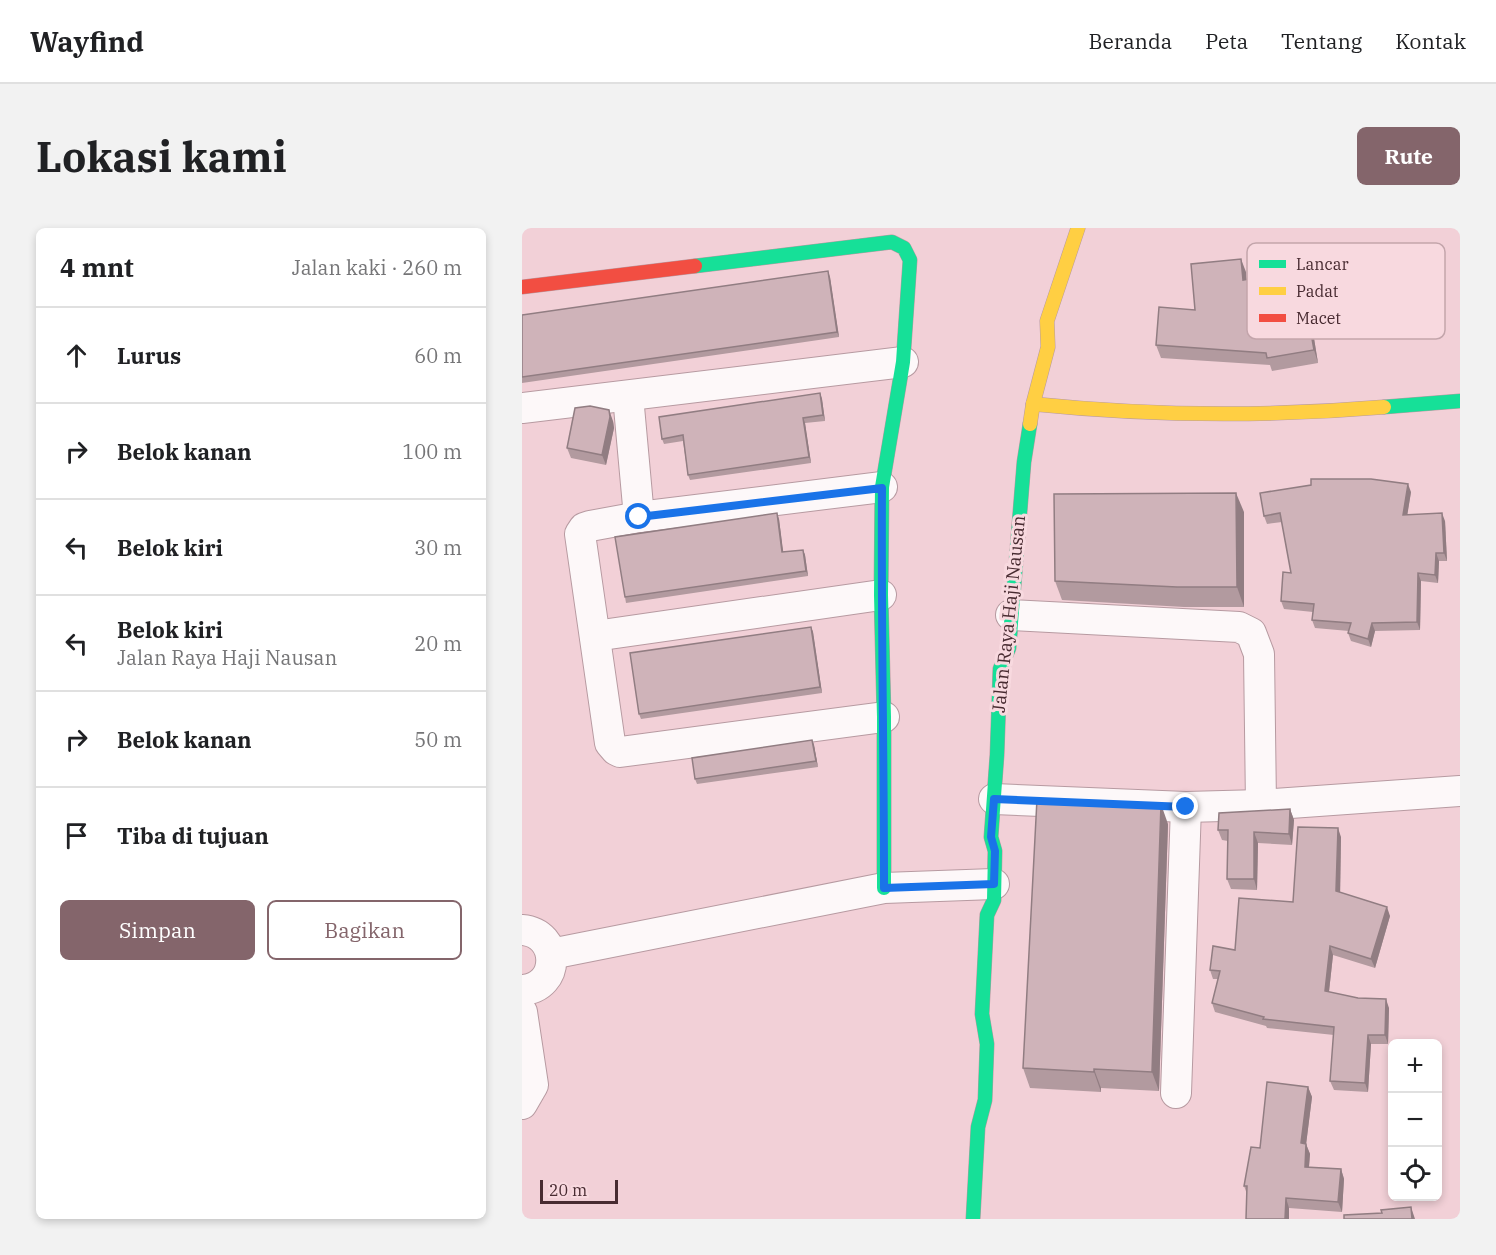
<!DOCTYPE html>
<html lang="id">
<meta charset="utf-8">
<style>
body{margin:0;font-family:"IBM Plex Serif",serif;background:#f2f2f2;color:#202124}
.controls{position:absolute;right:18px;bottom:18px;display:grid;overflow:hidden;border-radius:9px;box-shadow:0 3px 9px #0003}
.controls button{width:54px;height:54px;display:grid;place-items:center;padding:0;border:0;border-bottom:2px solid #e0e0e0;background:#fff;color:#202124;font:30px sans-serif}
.scale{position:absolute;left:18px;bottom:15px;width:78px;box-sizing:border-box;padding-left:6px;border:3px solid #482b31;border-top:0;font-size:16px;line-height:21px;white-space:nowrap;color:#482b31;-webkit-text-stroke:4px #f8d9df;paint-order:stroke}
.stop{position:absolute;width:18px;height:18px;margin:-14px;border:4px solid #1a73e8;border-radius:50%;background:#fff}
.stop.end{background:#1a73e8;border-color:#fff;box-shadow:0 2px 6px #0008}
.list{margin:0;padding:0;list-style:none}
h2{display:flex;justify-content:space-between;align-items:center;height:78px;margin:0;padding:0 24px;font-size:26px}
h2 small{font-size:20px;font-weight:400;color:#757577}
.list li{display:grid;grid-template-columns:39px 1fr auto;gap:18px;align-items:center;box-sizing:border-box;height:96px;padding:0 24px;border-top:2px solid #e0e0e0}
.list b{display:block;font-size:22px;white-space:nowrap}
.list p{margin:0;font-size:20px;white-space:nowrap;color:#757577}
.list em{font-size:20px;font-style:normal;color:#757577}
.actions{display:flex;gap:12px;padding:18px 24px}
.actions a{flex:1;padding:14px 0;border:2px solid #84656b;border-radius:9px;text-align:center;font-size:21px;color:#84656b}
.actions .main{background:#84656b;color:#fff}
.icon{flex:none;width:33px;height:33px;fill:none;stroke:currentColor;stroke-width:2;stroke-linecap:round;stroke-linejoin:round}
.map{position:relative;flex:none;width:938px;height:991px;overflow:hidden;border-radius:9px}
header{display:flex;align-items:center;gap:36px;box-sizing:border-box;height:84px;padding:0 30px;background:#fff;border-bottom:2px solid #e0e0e0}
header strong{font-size:28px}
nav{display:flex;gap:33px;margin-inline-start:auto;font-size:21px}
.intro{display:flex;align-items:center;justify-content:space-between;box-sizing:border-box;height:144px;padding:0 36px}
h1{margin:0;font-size:42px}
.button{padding:15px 27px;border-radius:9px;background:#84656b;color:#fff;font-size:21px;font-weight:700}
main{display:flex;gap:36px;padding:0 36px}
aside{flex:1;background:#fff;border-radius:9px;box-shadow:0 3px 9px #0003}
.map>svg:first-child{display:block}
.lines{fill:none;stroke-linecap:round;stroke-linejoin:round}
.street-casing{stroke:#b79aa1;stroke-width:32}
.fast-casing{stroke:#b79aa1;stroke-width:15}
.slow-casing{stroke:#b79aa1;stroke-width:15}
.jam-casing{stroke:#b79aa1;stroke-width:15}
.street{stroke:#fdf8f9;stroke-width:30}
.fast{stroke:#16e098;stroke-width:14}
.slow{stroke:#ffcf43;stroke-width:14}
.jam{stroke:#f24e42;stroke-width:14}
.wall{fill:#b29a9f}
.shaded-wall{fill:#917d82}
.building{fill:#cfb3b9;stroke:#917d82;stroke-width:1.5}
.route{stroke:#1a73e8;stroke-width:8}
.labels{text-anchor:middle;stroke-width:6;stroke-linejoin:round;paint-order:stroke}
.street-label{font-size:18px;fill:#482b31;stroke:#f8d9df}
.key{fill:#f8d9df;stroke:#c3a5ab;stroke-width:1.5}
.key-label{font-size:16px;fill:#482b31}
</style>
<header>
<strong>Wayfind</strong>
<nav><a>Beranda</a><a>Peta</a><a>Tentang</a><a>Kontak</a></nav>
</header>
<div class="intro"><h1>Lokasi kami</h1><a class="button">Rute</a></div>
<main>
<aside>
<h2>4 mnt<small>Jalan kaki · 260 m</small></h2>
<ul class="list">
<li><svg class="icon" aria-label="ahead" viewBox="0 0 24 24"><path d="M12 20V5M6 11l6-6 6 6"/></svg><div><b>Lurus</b></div><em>60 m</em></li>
<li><svg class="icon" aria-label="right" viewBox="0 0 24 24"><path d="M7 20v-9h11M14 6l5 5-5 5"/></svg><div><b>Belok kanan</b></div><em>100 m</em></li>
<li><svg class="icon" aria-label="left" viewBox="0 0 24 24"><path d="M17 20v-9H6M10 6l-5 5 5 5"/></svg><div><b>Belok kiri</b></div><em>30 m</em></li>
<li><svg class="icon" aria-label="left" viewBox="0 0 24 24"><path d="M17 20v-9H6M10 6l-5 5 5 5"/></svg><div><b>Belok kiri</b><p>Jalan Raya Haji Nausan</p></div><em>20 m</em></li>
<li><svg class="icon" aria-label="right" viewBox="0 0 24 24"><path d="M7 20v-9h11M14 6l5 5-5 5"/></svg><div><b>Belok kanan</b></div><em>50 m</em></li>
<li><svg class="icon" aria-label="arrive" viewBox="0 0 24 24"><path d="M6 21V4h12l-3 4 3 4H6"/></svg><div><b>Tiba di tujuan</b></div></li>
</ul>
<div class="actions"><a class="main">Simpan</a><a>Bagikan</a></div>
</aside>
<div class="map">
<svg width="938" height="991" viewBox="0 0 938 991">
<rect width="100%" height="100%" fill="#f2d0d7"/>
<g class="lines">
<!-- street casing -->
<g class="street-casing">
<g id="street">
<path d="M106,168L117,289"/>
<path d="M0,180L381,134"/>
<path d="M360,259L117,289L68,298L62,300L58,306L88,515L94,522L98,524L362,489"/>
<path d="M489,387L717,399L729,405L737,426L739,577"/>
<path d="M73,408L359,367"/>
<path d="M472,571L664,579L739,577L938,563"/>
<path d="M0,702C39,705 39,760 0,762"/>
<path d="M29,726L362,660L472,656"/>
<path d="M0,784L11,857L0,876"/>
<path d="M654,865L664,579"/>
</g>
</g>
<!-- fast casing -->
<g class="fast-casing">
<g id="fast">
<path d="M173,38L370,14L382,20L388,32L381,134L360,259L359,367L362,489V660"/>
<path d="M862,179L938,173"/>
<path d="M451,991L456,899L463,872L465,816L460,786L465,687L472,672L473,623L469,609L475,527L478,441L487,420L502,234L508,196"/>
</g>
</g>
<!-- slow casing -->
<g class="slow-casing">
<g id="slow">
<path d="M511,176C628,188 744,189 862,179"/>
<path d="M508,196L511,176L526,119L525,93L556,0"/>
</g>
</g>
<!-- jam casing -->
<g class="jam-casing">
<path id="jam" d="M0,59L173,38"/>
</g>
<!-- street -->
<use href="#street" class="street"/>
<!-- fast -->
<use href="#fast" class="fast"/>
<!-- slow -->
<use href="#slow" class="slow"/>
<!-- jam -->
<use href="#jam" class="jam"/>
</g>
<!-- wall -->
<g class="wall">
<path d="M724,44V51L783,55L796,135L750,143L748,137L639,130L634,117L673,82Z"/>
<path d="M308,49L317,109L0,155V87Z"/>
<path d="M298,165L300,171L303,193L283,195L289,235L168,252L166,247L161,213L142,216L140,211Z"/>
<path d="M91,193L92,200L84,237L49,230L45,220Z"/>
<path d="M889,264L885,287L923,293L925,333H917L916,355L899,353L898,402L853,403L849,419L829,413L826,405L827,403L793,400L790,392L791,384L762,381L759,373L769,345L760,294L745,296L742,288Z"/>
<path d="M722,284V379H662L540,372L533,353Z"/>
<path d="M257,291L261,324L281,322L283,327L286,348L104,375L103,369Z"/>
<path d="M289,399L291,404L300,465L119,491L117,486Z"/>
<path d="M290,512L292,517L296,539L175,556L173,551Z"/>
<path d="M768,581L772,592L770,617L736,615L735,662L709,661L705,651L706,613L700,612L696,602Z"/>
<path d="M646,596L637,863L579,860V864L508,860L501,840Z"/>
<path d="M819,609L818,664L868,688L853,740L811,727L807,764L867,780L866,816H849L846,864L812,862L808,853L812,807L745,800L744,798L693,784L690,775L696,751H691L688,742L713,722L771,674Z"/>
<path d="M786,859L790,869L784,916L788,926L787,939L819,941L822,951L820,984L767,980L725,966L722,958L738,920Z"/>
</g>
<!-- shaded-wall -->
<g class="shaded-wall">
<path d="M719,31L724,44L726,64L721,52Z"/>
<path d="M778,42L783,55L796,135L792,122Z"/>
<path d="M306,43L308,49L317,109L315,104Z"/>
<path d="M298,165L300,171L303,193L301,187Z"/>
<path d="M87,182L91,193L92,200L84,237L80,227Z"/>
<path d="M281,190L283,195L289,235L287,229Z"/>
<path d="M886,256L889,264L884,295L881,287Z"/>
<path d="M714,265L722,284V379L715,359Z"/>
<path d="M255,285L257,291L262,330L260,324Z"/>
<path d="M920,285L923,293L925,333L922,325Z"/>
<path d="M281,322L283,327L286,348L284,343Z"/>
<path d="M914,325L917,333L916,355L913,347Z"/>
<path d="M896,345L899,353L898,402L895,394Z"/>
<path d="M850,395L853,403L849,419L846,411Z"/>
<path d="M289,399L291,404L300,465L298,459Z"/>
<path d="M290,512L292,517L296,539L294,533Z"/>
<path d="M639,576L646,596L637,863L630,844Z"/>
<path d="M768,581L772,592L770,617L767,606Z"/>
<path d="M816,600L819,609L818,672L814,663Z"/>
<path d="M732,604L736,615L735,662L732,651Z"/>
<path d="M865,679L868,688L853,740L849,731Z"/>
<path d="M808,718L811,727L806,772L803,763Z"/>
<path d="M864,771L867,780L866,816L863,807Z"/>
<path d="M846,807L849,816L846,864L843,855Z"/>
<path d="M572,841L579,860V864L572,844Z"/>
<path d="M786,859L790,869L783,925L779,915Z"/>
<path d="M784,916L788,926L786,949L783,939Z"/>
<path d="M819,941L822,951L820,984L816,974Z"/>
<path d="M764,970L767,980V991H763Z"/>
<path d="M889,979L893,991H890Z"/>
</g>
<!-- building -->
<g class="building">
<path d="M719,31L721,52L778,42L792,122L745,130L744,125L634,117L637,79L673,82L669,36Z"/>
<path d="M306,43L315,104L0,149V87Z"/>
<path d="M298,165L301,187L281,190L287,229L166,247L161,207L140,211L137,189Z"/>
<path d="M68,178L87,182L88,189L80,227L45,220L53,180Z"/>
<path d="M789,251H849L886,256L881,287L920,285L922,325H914L913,347L896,345L895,394L850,395L846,411L826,405L829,395L790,392L792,376L759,373L761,344L769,345L758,285L742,288L738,265L789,257Z"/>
<path d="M714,265L715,359H655L533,353L532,266Z"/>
<path d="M255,285L260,324L281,322L284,343L103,369L93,309Z"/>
<path d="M289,399L298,459L117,486L108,425Z"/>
<path d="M290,512L294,533L173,551L170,530Z"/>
<path d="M515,571L639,576L630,844L572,841V844L501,840Z"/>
<path d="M768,581L767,606L732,604V651H705L706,602H696L697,585Z"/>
<path d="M776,599L816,600L814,663L865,679L849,731L808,718L803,763L836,770L864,771L863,807H846L843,855L808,853L812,799L741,791L742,789L690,775L698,743L688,742L691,718L713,722L717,670L771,674Z"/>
<path d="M745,854L786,859L779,915L784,916L783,939L819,941L816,974L764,970L763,991H724L725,958H722L729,919L738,920Z"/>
<path d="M889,979L890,991H822V987L860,985L859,982Z"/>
</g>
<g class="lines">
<!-- route -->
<path class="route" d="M117,289L360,260C359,393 362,526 362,660L472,656L473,623L469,609L472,571L664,579"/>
</g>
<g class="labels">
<!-- street labels -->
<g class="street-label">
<text transform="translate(487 386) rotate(-84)" y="6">Jalan Raya Haji Nausan</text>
</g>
</g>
<!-- legend -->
<rect x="725" y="15" width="198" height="96" rx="9" class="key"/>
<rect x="737" y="32" width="27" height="8" fill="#16e098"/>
<rect x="737" y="59" width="27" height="8" fill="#ffcf43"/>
<rect x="737" y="86" width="27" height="8" fill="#f24e42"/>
<g class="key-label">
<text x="774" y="42">Lancar</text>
<text x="774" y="69">Padat</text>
<text x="774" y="96">Macet</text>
</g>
</svg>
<div class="controls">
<button>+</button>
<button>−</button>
<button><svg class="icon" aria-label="locate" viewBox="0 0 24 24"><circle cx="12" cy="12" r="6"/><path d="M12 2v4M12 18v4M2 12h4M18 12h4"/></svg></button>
</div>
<div class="scale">20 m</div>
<div class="stop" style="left:117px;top:289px"></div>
<div class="stop end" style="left:664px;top:579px"></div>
</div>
</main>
